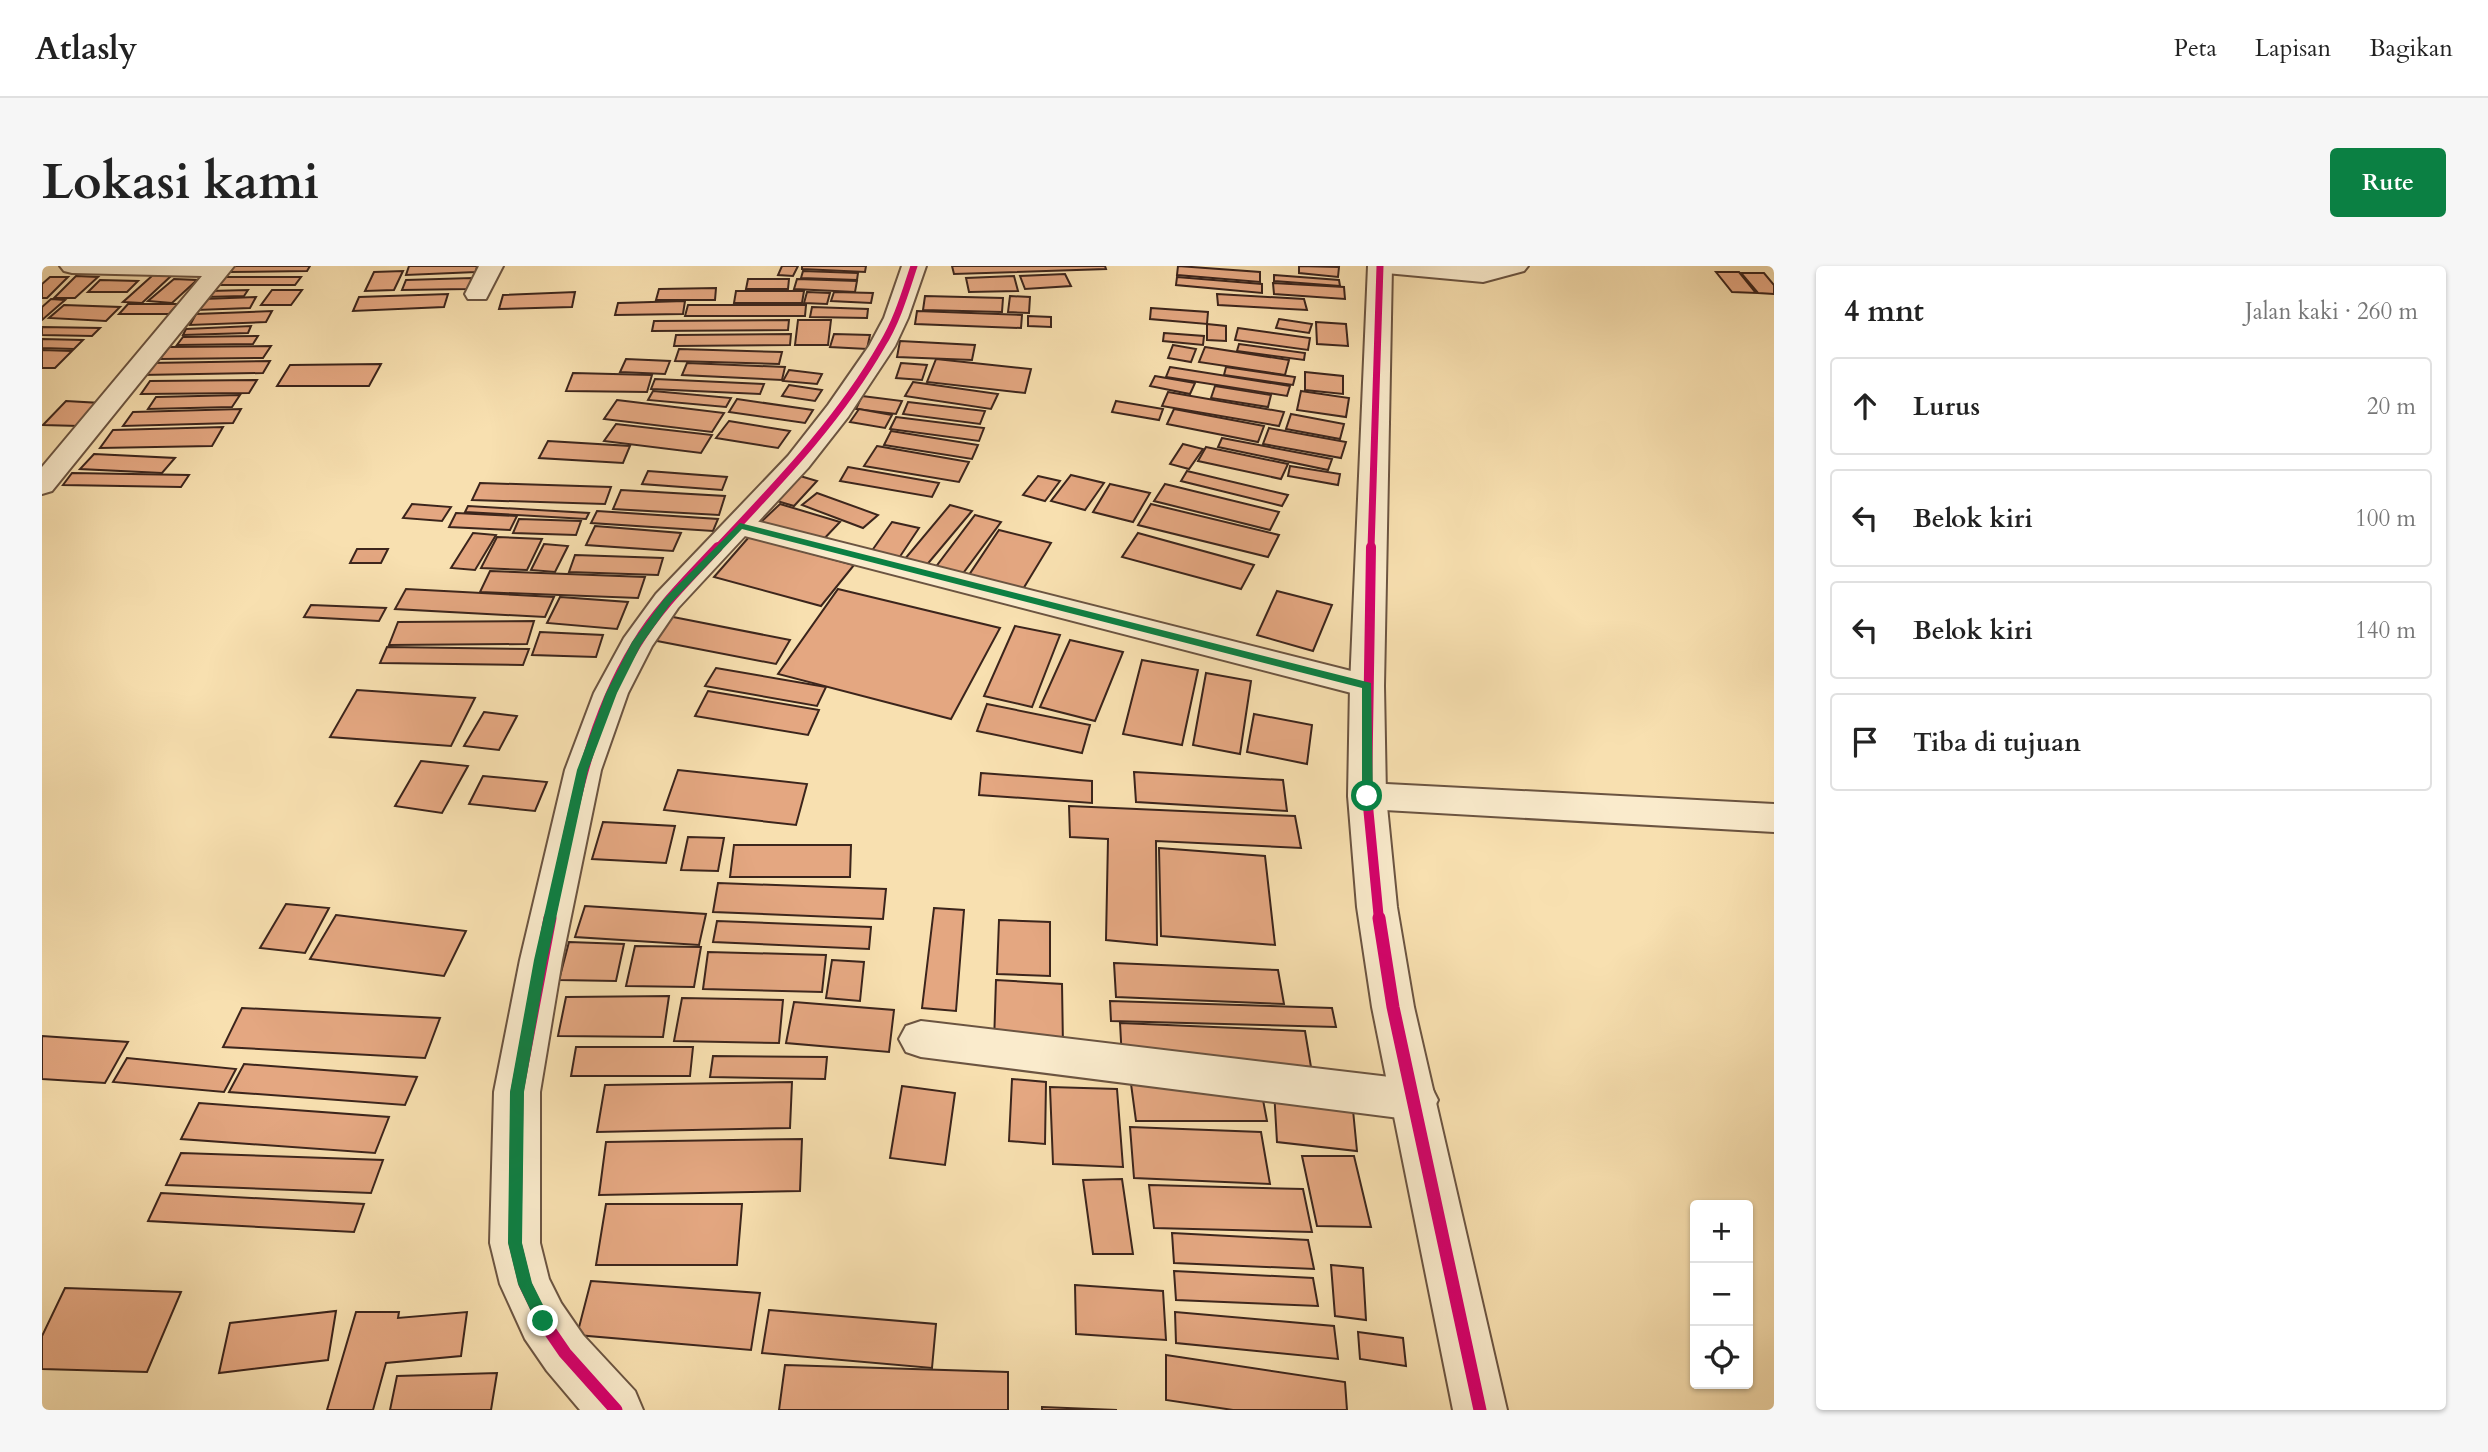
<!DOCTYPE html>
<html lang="id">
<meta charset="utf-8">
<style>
body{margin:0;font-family:Cardo,serif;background:#f6f6f6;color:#222}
.controls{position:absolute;right:21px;bottom:21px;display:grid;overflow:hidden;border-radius:7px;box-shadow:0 2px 5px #0004}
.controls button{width:63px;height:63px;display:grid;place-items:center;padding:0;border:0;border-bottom:2px solid #e0e0e0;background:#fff;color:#222;font:35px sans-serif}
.stop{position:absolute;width:21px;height:21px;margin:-16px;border:5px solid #0b8043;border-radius:50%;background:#fff}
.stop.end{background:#0b8043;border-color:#fff;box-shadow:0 2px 7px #0008}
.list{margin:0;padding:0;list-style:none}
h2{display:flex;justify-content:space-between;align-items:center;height:91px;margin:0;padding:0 28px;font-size:30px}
h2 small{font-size:23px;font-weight:400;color:#767676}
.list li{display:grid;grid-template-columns:46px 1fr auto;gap:21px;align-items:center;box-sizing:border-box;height:98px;margin:0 14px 14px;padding:0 14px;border:2px solid #e0e0e0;border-radius:7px}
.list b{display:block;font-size:26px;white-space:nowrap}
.list em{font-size:23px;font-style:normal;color:#767676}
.icon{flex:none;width:38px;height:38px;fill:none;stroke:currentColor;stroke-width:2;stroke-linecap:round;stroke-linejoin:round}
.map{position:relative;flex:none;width:1732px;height:1144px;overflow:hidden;border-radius:7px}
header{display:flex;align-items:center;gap:42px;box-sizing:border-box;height:98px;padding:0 35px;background:#fff;border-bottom:2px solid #e0e0e0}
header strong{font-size:33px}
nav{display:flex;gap:38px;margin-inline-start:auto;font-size:24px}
.intro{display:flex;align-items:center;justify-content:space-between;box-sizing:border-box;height:168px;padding:0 42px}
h1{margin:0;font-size:49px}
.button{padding:18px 32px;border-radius:7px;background:#0b8043;color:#fff;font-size:24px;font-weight:700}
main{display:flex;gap:42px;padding:0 42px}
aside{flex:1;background:#fff;border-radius:7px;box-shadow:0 2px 5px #0004}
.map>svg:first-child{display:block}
.building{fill:#e4a781;stroke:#3c251c;stroke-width:2}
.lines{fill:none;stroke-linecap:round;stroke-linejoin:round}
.minor-casing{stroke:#6b5441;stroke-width:4}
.tertiary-casing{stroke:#6b5441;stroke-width:4}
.minor{fill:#faebcc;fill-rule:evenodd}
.tertiary{fill:#faebcc;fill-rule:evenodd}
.cycleway-far2-casing{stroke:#faebcc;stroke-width:10}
.cycleway-far1-casing{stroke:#faebcc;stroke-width:14}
.cycleway-casing{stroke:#faebcc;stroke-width:18}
.cycleway-far2{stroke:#d6006c;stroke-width:7}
.cycleway-far1{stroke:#d6006c;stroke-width:10}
.cycleway{stroke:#d6006c;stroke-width:13}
.route{fill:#0b8043}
</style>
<header>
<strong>Atlasly</strong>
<nav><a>Peta</a><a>Lapisan</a><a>Bagikan</a></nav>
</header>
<div class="intro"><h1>Lokasi kami</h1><a class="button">Rute</a></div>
<main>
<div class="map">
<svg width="1732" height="1144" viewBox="0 0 1732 1144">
<rect width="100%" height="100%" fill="#f8e0b0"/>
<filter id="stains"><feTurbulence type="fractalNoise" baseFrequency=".00286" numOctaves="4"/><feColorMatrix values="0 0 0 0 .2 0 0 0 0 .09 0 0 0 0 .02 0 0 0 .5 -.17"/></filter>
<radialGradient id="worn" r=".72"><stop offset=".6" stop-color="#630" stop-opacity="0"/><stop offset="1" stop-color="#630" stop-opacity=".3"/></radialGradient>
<!-- building -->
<g class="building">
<path d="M192,0H268L265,5L188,6Z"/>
<path d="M367,0H435L434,6L364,9Z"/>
<path d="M740,0H756L751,10L736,9Z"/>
<path d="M760,0H824L823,6L760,3Z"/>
<path d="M910,0H1063L1064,3L912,8Z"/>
<path d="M1136,0L1218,6V16L1135,9Z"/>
<path d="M1257,0L1297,1L1296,11L1257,7Z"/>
<path d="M361,5L352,24L323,25L332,6Z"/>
<path d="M761,5L816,7L815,14L759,12Z"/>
<path d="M1674,6H1697L1714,27L1690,26Z"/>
<path d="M1699,7H1722L1732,19V28L1716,27Z"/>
<path d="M1023,8L1029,20L983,23L978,10Z"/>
<path d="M111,9L129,10L100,37L81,36Z"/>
<path d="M1232,9L1297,14L1298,20L1232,15Z"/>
<path d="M34,10L56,11L33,32H12Z"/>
<path d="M972,10L976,25L927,26L924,12Z"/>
<path d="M8,11H26L5,32H0V18Z"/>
<path d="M180,11H259L253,19H174Z"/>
<path d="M1135,11L1220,18V27L1134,19Z"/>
<path d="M430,12L426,23L360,24L364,14Z"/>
<path d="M132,13L155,14L130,37L106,35Z"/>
<path d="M706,13H747L746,23H704Z"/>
<path d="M755,13L815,15L813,26L752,23Z"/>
<path d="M58,14L96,15L85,26H46Z"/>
<path d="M1231,17L1302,21L1303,33L1232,28Z"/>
<path d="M674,22L673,34H614L617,23Z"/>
<path d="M206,24L202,30L162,31L167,25Z"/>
<path d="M230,24H260L249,39H219Z"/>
<path d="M694,25H762L760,37H692Z"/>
<path d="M533,26L530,41L457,43L461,29Z"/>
<path d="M765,26L788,27L785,38L762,37Z"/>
<path d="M792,26L831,27L829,37L789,35Z"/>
<path d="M406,28L402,41L311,45L317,31Z"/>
<path d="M1175,28L1262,33L1265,44L1176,39Z"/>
<path d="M883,30L961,32L960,46L881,44Z"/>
<path d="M968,30L988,31L987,47L966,46Z"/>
<path d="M214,31L208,42L155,44L161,33Z"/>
<path d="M9,33L23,34L0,54V41Z"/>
<path d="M643,35L641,48L573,49L576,37Z"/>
<path d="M86,38H136L127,48H77Z"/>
<path d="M22,39L78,41L64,55L7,52Z"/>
<path d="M646,39H764L763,50H643Z"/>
<path d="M770,41L826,43L825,52L768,51Z"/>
<path d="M1109,42L1166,46L1165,58L1108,53Z"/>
<path d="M230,45L224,56L148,59L154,48Z"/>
<path d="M875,45L980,49L979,62L873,58Z"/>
<path d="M986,50L1009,51V61L986,60Z"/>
<path d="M1237,53L1270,58L1267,67L1234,62Z"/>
<path d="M747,54L746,64L610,65L612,55Z"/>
<path d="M756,54H789L786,79H753Z"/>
<path d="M1274,56L1304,58L1306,80L1275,78Z"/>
<path d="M1165,58L1184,60V75L1165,74Z"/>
<path d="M209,60L206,67L141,69L144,63Z"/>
<path d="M0,61L58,62L50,70L0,69Z"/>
<path d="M1196,62L1268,72L1266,84L1193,74Z"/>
<path d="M1122,67L1162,70L1161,79L1121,75Z"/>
<path d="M749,68L748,79L632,80L634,69Z"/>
<path d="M792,68L828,69L825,83L788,81Z"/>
<path d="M216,70L211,78L135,79L141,71Z"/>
<path d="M0,73L41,74L32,83L0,82Z"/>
<path d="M858,75L933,79L930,94L855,91Z"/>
<path d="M1197,78L1263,87L1262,94L1195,85Z"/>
<path d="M1131,79L1154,83L1149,96L1126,92Z"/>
<path d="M229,80L221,92L118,93L127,81Z"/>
<path d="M1163,81L1247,94L1243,109L1157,96Z"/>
<path d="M637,83L740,86L737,98L633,95Z"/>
<path d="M0,84L30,85L13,102H0Z"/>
<path d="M584,93L628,95L623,108L578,106Z"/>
<path d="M894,93L989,103L983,127L885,116Z"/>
<path d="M228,95L221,107L99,109L107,97Z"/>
<path d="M645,97L743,101L740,114L640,109Z"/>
<path d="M859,97L885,99L880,114L854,112Z"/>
<path d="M339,98L327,120H235L248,99Z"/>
<path d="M1128,101L1248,120L1245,130L1124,111Z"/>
<path d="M1184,101L1253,111L1251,119L1182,109Z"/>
<path d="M747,104L780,108L775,118L741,115Z"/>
<path d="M1263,106L1301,110V128L1263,124Z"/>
<path d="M531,107L610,109L605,126L524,125Z"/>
<path d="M1113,110L1153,117L1148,128L1108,120Z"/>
<path d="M613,113L722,118L718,128L609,123Z"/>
<path d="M215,114L207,127L99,128L108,115Z"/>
<path d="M871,116L956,128L949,143L863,130Z"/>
<path d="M747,119L780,124L773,135L740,130Z"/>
<path d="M1173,120L1229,129L1226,141L1169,132Z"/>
<path d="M611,125L689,132L684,141L606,134Z"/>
<path d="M1259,125L1307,132L1304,151L1255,144Z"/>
<path d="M1126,126L1242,146L1237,160L1120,140Z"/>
<path d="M198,129L190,141L106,143L114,131Z"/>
<path d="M820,130L860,135L854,148L814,143Z"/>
<path d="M695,133L771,144L763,157L687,146Z"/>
<path d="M575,134L682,147L670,166L562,153Z"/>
<path d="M24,135L58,137L37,160L1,159Z"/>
<path d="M1074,135L1121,143L1117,154L1070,146Z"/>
<path d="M866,136L943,145L938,158L861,148Z"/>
<path d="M199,143L191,157L81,160L91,146Z"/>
<path d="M817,143L850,149L843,162L808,156Z"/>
<path d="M1132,143L1222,160L1216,176L1125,158Z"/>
<path d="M1249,148L1302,158L1298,173L1244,163Z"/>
<path d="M854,151L942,162L937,175L848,163Z"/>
<path d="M687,155L748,165L736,182L674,172Z"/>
<path d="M574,158L670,169L659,187L562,175Z"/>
<path d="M181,161L170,180L58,182L71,164Z"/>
<path d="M1227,162L1304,176L1299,192L1221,178Z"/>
<path d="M849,165L936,179L930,193L842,179Z"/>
<path d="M1180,172L1290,193L1286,204L1176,181Z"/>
<path d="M506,175L588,180L581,197L497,192Z"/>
<path d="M1141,178L1161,183L1147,203L1128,198Z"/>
<path d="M835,180L927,196L917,216L822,200Z"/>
<path d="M1164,181L1246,198L1239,213L1156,195Z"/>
<path d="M52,188L133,192L120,207L38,203Z"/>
<path d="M1248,200L1298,208L1296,219L1246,210Z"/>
<path d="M806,201L897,217L890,231L798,215Z"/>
<path d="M606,205L685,211L680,224L600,218Z"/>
<path d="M1145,205L1246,229L1240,240L1139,215Z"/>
<path d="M30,207L147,209L139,221L21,219Z"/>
<path d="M1029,209L1062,217L1043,244L1009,235Z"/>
<path d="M758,210L775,215L752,240L735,235Z"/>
<path d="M996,210L1018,215L1003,235L981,229Z"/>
<path d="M438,217L569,221L563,238L430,234Z"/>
<path d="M1068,218L1108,227L1091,256L1051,246Z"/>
<path d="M1123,218L1237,246L1228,264L1112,235Z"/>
<path d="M579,224L683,230L677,249L571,243Z"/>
<path d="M775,227L836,249L821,262L760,239Z"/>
<path d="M370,238L409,241L400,255L361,252Z"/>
<path d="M738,238L798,256L778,277L717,258Z"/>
<path d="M1109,238L1237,269L1226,291L1096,259Z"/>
<path d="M908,239L930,245L883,301L862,294Z"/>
<path d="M426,240L547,247L544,253L423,246Z"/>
<path d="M555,245L676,253L671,265L549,257Z"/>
<path d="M414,247L475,250L468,264L407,261Z"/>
<path d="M933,249L959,256L919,310L893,302Z"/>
<path d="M477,253L539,255L534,269L471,267Z"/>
<path d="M850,256L877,262L857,292L829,286Z"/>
<path d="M553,260L639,267L631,285L544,279Z"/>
<path d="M957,264L1009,277L981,323L927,309Z"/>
<path d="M431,267L454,269L433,304L409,302Z"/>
<path d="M1096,267L1212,299L1199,323L1080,291Z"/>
<path d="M455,271L500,273L485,304L439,302Z"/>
<path d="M707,271L812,299L779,340L672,311Z"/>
<path d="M502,278L526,280L513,306L489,304Z"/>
<path d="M315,283H346L339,297H308Z"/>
<path d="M533,289L621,292L616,309L527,306Z"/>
<path d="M448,305L603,311L596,332L438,326Z"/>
<path d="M364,323L512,331L503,351L353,343Z"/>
<path d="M796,323L958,362L909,453L736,408Z"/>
<path d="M1235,325L1290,339L1271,385L1215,369Z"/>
<path d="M518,331L586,336L575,363L505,357Z"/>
<path d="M269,339L344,342L337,355L262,351Z"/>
<path d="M626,350L748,374L734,398L610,374Z"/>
<path d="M492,355L485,378L347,379L356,356Z"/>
<path d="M973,360L1018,369L990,441L942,430Z"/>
<path d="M498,366L561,369L554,391L490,389Z"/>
<path d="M1028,374L1081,386L1053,455L998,441Z"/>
<path d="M345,381L487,383L481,399L338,397Z"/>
<path d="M1100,394L1156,404L1140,479L1081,468Z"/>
<path d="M674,402L784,421L775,440L663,420Z"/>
<path d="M1164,407L1209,415L1198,488L1151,479Z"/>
<path d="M315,424L433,432L409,480L288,471Z"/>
<path d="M666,425L777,444L766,469L653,450Z"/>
<path d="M945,438L1048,459L1040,487L935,465Z"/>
<path d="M442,446L475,450L457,484L422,480Z"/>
<path d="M1212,448L1270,459L1265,498L1205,486Z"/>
<path d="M379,495L426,500L400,547L353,540Z"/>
<path d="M636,504L765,518L754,559L622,544Z"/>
<path d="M1092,506L1241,514L1245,545L1094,536Z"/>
<path d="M939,507L1050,515V537L937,529Z"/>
<path d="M441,510L505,516L493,545L427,538Z"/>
<path d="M1027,540L1253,550L1259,582L1114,575L1115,679L1064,674L1066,573L1028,571Z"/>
<path d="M561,556L633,560L624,597L550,593Z"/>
<path d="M646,571L682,572L676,605L639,604Z"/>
<path d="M692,579H809L808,611H688Z"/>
<path d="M1117,582L1223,590L1233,679L1119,670Z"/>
<path d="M676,617L844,623L841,653L671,646Z"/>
<path d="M244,638L287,642L263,687L218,682Z"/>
<path d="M543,640L664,648L657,679L533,671Z"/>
<path d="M892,642L922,644L914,745L880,742Z"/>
<path d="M294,649L424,665L402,710L268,693Z"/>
<path d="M957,654L1008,656V710L955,708Z"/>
<path d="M675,655L829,661L827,683L671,676Z"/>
<path d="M527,676L582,678L574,715L517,714Z"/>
<path d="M593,680L659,681L652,721L584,720Z"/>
<path d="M666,686L784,689L780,726L661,723Z"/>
<path d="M790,694L822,696L818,735L784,732Z"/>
<path d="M1072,697L1236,704L1242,738L1074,731Z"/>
<path d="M954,714L1020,718L1021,781L952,777Z"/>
<path d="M627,730L621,771L516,770L524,731Z"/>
<path d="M640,732L741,734L737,777L632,775Z"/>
<path d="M1068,735L1290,742L1294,761L1069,755Z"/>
<path d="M752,736L852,744L847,786L744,777Z"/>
<path d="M200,742L398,752L383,792L181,781Z"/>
<path d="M1078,757L1263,765L1269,801L1080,793Z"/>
<path d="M0,770L86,776L63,817L0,813Z"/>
<path d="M534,781H651L648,810H529Z"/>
<path d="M671,790L785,791L783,813L668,811Z"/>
<path d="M85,792L194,803L182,826L71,816Z"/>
<path d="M202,798L375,811L363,839L187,826Z"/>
<path d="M970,813L1004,816L1003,878L967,875Z"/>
<path d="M750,816L748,862L555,866L563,819Z"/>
<path d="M1089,818H1218L1225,855H1094Z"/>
<path d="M860,820L913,827L903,899L848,892Z"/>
<path d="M1008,821L1075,823L1081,901L1011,898Z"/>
<path d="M1232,824L1310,834L1315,885L1235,876Z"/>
<path d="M157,837L347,851L333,887L139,873Z"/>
<path d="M1088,861L1219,866L1228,918L1092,912Z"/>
<path d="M760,873L758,925L557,929L564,876Z"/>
<path d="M139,887L341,894L329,927L124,919Z"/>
<path d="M1260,890H1312L1329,961L1275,960Z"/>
<path d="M1080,913L1091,988H1051L1041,914Z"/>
<path d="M1107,919L1261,923L1270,966L1112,962Z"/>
<path d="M119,927L322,938L312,966L106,955Z"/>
<path d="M564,938H700L695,999H554Z"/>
<path d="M1130,967L1266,974L1272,1003L1132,997Z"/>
<path d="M1289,999L1321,1002L1324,1054L1293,1050Z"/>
<path d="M1132,1005L1271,1012L1276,1040L1134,1034Z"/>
<path d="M549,1015L718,1027L709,1084L535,1069Z"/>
<path d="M1033,1019L1121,1025L1124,1074L1034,1068Z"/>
<path d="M23,1022L139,1026L105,1106L0,1103V1070Z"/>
<path d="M727,1044L894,1058L890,1102L720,1087Z"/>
<path d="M294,1045L286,1094L177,1107L188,1057Z"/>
<path d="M314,1046H357L356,1052L425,1046L419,1090L344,1097L331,1144H285Z"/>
<path d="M1133,1046L1292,1060L1296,1093L1134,1077Z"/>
<path d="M1316,1066L1361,1072L1364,1100L1318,1093Z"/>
<path d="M1124,1089L1303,1116L1305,1144H1191L1124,1134Z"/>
<path d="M743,1099L966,1106V1144H737Z"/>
<path d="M455,1107L449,1144H348L355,1110Z"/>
<path d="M1000,1141L1075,1144H1000Z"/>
</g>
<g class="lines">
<!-- minor casing -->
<g class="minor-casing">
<g id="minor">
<path d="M18,0H192L10,225L0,228V201L160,10L30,7L22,5Z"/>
<path d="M437,0H461L444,33H426L423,28Z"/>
<path d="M1332,0H1486L1482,5L1441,16L1344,7L1336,5Z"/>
<path d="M698,251L1325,409L1337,412L1342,420L1337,428L1325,431L687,266L683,260L687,254Z"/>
<path d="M1325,517L1732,538V566L1325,543L1312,539L1306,530L1312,521Z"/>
<path d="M879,755L1373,814L1389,820L1396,834L1389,848L1373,854L879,791L864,786L857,773L864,760Z"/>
</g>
</g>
<!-- tertiary casing -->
<g class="tertiary-casing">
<g id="tertiary">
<path d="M860,0H884L866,52L853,80L806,151L766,202L636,342L610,380L586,427L559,504L520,694L498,826V977L507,1013L519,1037L541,1069L593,1125L601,1144H538L505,1105L483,1073L458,1018L448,977L452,826L478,694L523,504L552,427L582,372L614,328L746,190L786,139L827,80L842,52Z"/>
<path d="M1326,0H1350L1342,420L1344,530L1355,641L1372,741L1465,1144H1411L1330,741L1315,641L1306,530L1308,420Z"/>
</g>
</g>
<!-- minor -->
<use href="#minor" class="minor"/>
<!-- tertiary -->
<use href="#tertiary" class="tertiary"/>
<!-- cycleway-far2 casing -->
<g class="cycleway-far2-casing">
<g id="cycleway-far2">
<path d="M675,282C734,219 796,156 840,79C855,55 863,27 872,0"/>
<path d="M1329,282L1338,0"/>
</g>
</g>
<!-- cycleway-far1 casing -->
<g class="cycleway-far1-casing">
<g id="cycleway-far1">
<path d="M1329,281L1325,530L1337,654"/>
<path d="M508,654C528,561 543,462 594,379C616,342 647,312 676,281"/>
</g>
</g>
<!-- cycleway casing -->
<g class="cycleway-casing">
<g id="cycleway">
<path d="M508,652L475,826L473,977L483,1018L501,1055L523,1087L574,1144"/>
<path d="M1337,652L1351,741L1438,1144"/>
</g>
</g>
<!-- cycleway-far2 -->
<use href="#cycleway-far2" class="cycleway-far2"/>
<!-- cycleway-far1 -->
<use href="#cycleway-far1" class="cycleway-far1"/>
<!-- cycleway -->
<use href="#cycleway" class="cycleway"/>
</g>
<!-- route -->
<path class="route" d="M698,257L1329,417L1331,530L1325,534L1320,530V422L700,263L629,337L599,379L575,427L546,504L505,694L482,826L480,977L490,1017L509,1055L501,1062L496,1060L476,1018L466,977L468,826L492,694L535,504L564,427L590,376L622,333Z"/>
<rect width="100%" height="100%" filter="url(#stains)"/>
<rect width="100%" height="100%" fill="url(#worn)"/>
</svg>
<div class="controls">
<button>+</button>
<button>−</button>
<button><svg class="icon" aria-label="locate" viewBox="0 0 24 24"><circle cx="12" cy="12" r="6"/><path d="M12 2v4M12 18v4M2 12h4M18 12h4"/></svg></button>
</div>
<div class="stop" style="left:1325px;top:530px"></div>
<div class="stop end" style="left:501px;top:1055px"></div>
</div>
<aside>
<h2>4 mnt<small>Jalan kaki · 260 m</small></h2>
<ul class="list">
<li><svg class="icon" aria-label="ahead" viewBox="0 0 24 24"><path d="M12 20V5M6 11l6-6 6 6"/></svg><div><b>Lurus</b></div><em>20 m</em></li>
<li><svg class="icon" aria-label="left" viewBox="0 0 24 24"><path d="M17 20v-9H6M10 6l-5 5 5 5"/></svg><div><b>Belok kiri</b></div><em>100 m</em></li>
<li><svg class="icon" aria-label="left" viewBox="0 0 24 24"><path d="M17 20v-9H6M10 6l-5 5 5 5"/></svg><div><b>Belok kiri</b></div><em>140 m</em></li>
<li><svg class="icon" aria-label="arrive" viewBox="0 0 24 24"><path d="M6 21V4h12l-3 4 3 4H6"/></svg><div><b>Tiba di tujuan</b></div></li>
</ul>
</aside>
</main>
